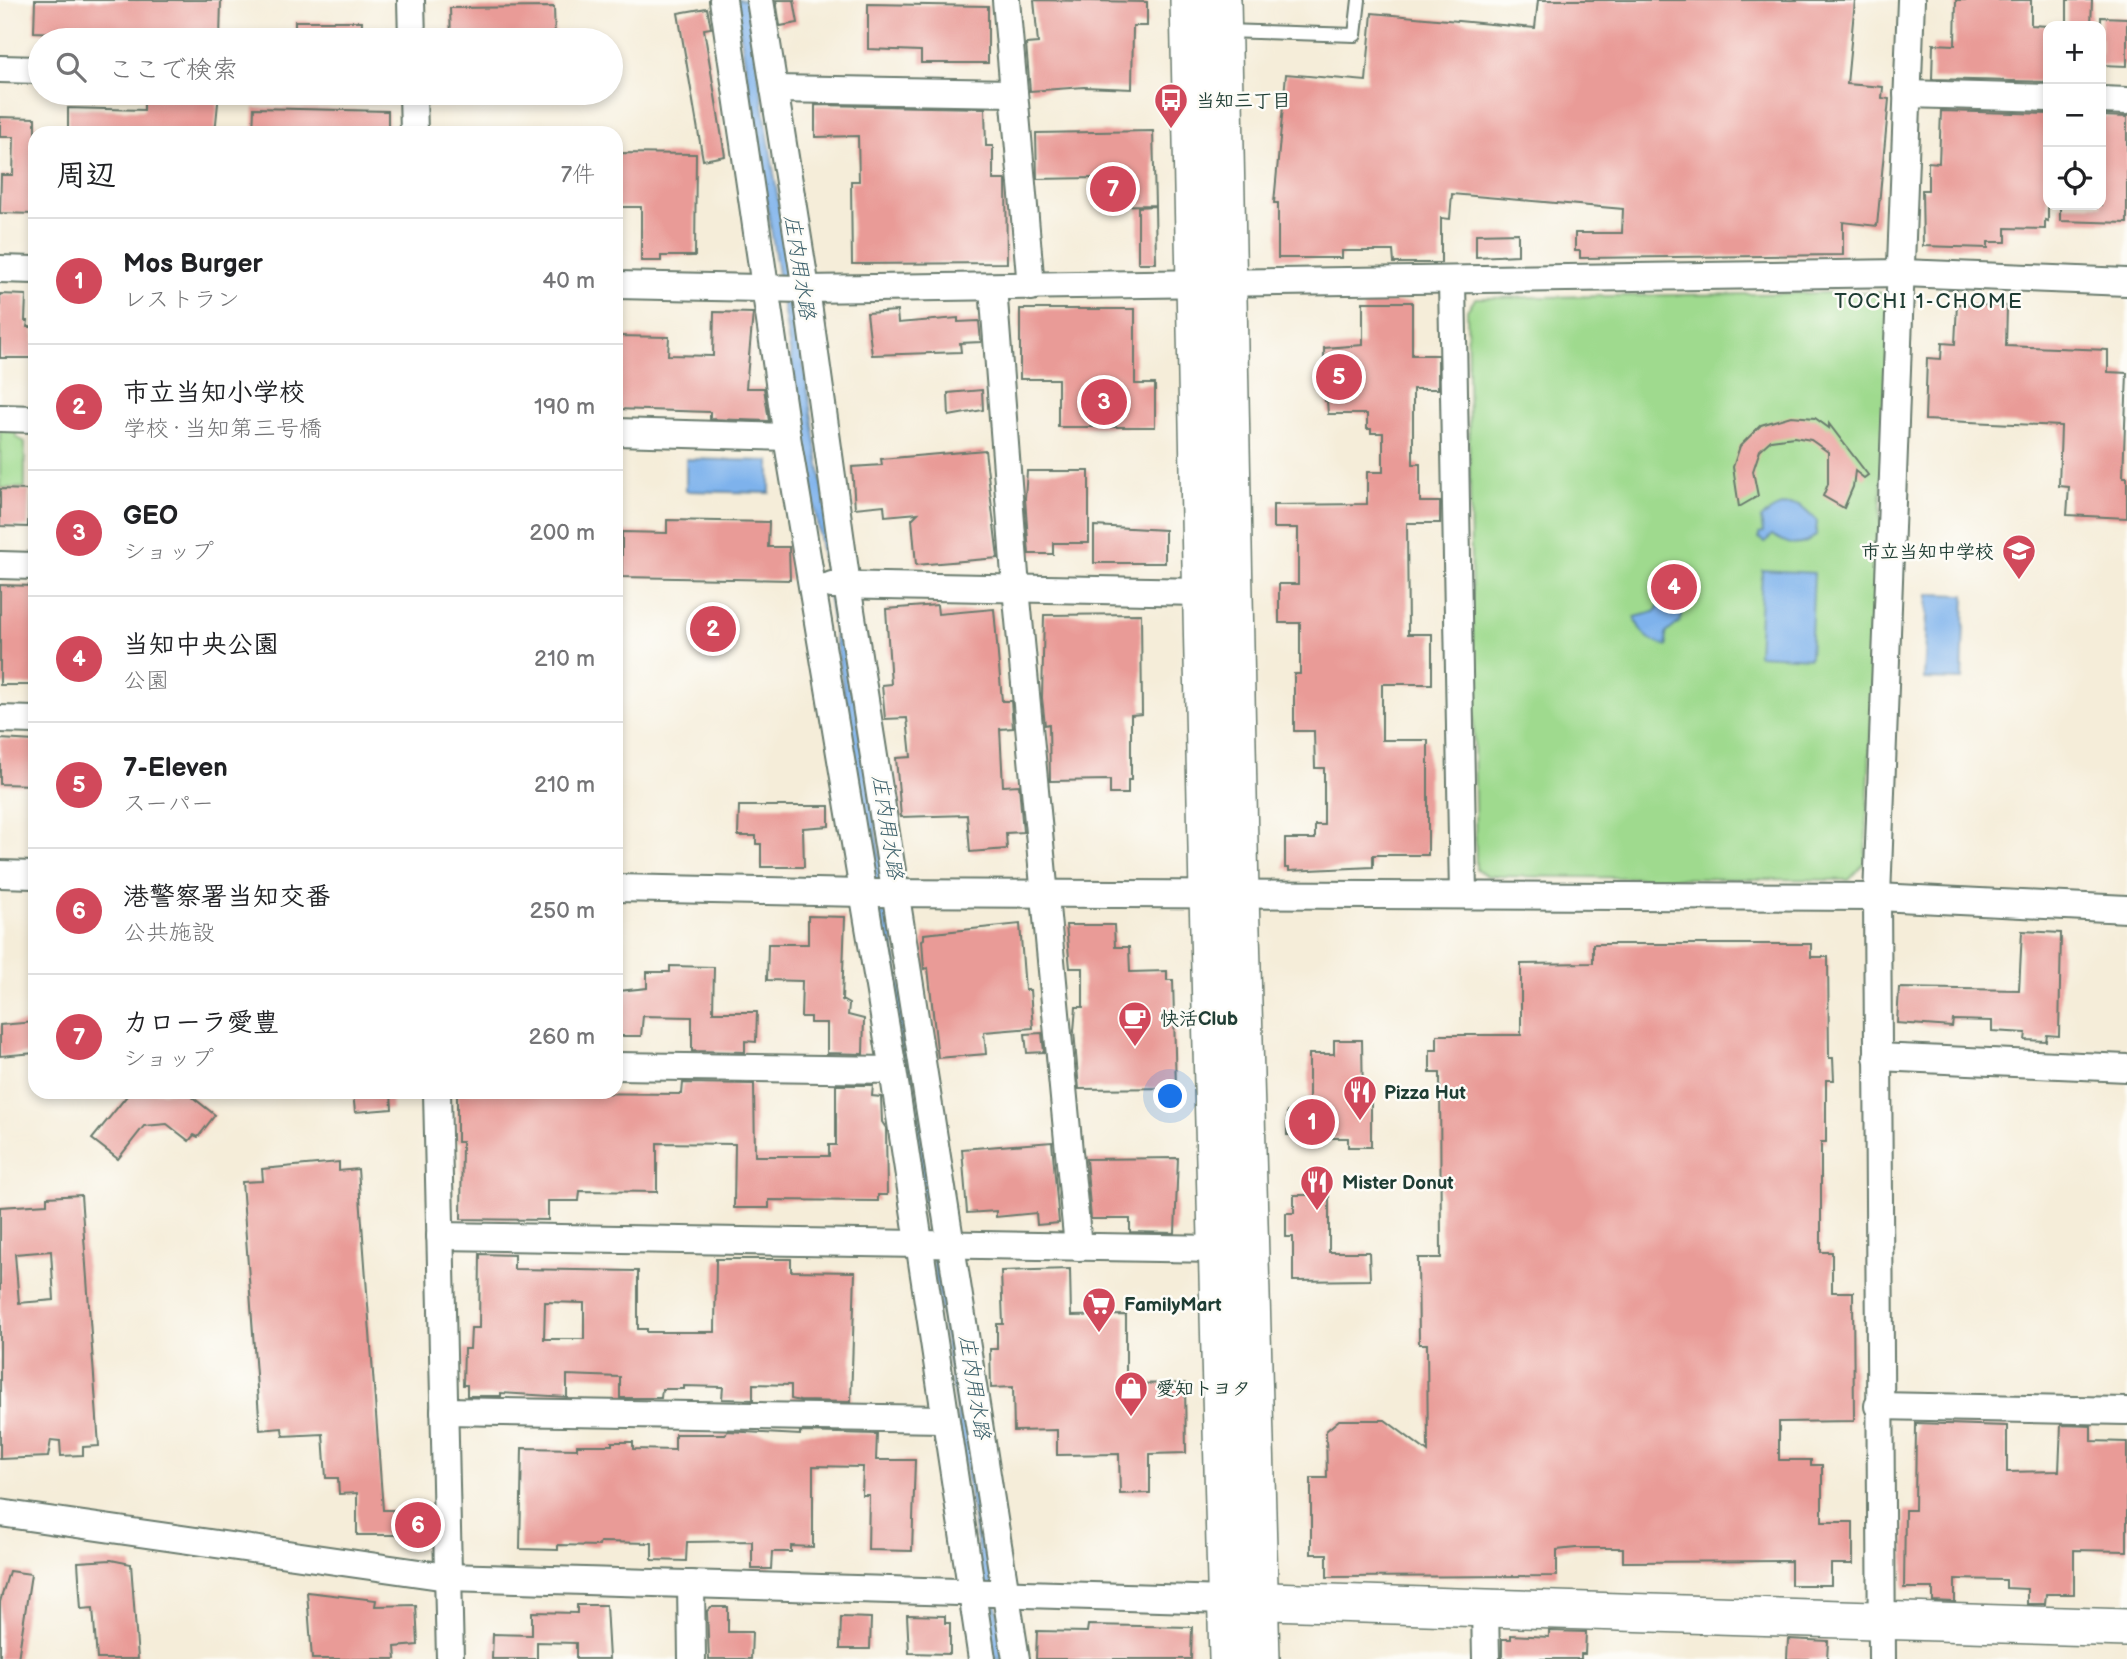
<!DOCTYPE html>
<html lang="ja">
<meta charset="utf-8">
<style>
body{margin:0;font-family:"Balsamiq Sans","Klee One",sans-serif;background:#f6f6f6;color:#202124}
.controls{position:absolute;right:21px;top:21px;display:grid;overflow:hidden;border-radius:14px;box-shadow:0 4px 10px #0003}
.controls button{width:63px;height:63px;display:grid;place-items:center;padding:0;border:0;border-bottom:2px solid #e0e0e0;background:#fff;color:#202124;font:35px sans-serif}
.you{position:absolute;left:1171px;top:1097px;width:24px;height:24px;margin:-18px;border:5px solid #fff;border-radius:50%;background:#1a73e8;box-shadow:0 0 0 10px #1a73e833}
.badge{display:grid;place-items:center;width:46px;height:46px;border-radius:50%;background:#d1495b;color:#fff;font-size:23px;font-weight:700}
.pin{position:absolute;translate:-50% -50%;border:4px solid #fff;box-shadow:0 2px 7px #0006}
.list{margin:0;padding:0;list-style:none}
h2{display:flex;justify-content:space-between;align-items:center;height:91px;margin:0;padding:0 28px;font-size:30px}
h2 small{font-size:23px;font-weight:400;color:#757577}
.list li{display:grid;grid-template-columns:46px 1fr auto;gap:21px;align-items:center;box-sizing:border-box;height:126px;padding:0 28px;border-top:2px solid #e0e0e0}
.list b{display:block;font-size:26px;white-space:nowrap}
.list p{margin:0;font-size:23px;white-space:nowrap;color:#757577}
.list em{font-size:23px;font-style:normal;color:#757577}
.icon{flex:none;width:38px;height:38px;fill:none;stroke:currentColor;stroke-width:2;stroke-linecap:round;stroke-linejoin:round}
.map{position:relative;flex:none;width:2127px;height:1659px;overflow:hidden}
.search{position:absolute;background:#fff;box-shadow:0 4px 10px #0003;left:28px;top:28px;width:595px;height:77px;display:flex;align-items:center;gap:18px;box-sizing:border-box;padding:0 24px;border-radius:38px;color:#757577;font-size:26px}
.panel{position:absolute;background:#fff;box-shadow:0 4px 10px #0003;left:28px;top:126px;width:595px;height:973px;border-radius:21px}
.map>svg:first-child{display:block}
.green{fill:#9fda8e;stroke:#5f8c61;stroke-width:2}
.water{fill:#7eb2ec;stroke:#4e7890;stroke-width:2}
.building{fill:#e99b97;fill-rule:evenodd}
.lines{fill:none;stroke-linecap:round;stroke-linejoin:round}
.lane-casing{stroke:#6a7b6e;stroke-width:16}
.street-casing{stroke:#6a7b6e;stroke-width:30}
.secondary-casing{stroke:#6a7b6e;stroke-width:40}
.lane{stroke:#fff;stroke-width:12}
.street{stroke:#fff;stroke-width:26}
.secondary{stroke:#fff;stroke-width:37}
.labels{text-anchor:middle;stroke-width:5;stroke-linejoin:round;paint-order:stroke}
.poi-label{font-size:19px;font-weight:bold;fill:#1f3d34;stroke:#fdfcf7;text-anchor:start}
.water-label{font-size:21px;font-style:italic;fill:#3c606b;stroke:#fdfcf7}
.neighbourhood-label{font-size:21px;letter-spacing:2px;fill:#1f3d34;stroke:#fdfcf7}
</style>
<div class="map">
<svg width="2127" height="1659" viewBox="0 0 2127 1659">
<rect width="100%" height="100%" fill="#fdfcf7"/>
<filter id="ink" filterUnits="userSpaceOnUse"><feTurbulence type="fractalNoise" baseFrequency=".0143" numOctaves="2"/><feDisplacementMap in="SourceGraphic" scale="14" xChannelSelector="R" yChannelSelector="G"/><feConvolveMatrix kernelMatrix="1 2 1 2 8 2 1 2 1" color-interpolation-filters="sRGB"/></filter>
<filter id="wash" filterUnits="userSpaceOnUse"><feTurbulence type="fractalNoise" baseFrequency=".00686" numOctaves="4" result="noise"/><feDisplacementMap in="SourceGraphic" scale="28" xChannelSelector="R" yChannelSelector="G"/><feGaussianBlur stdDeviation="1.57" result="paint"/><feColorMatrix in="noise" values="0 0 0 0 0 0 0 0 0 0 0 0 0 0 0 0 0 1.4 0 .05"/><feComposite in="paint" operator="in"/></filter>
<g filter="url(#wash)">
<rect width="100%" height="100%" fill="#f5edd9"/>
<!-- green -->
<g class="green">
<path d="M1879,292L1890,299L1865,863L1849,880L1487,876L1476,869L1467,310L1476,298Z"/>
<path d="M0,429H16V437L25,442V488H0Z"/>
</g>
<!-- water -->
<g class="water">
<path d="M735,0H747L1005,1659H995Z"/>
<path d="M686,459L770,461V493L686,491Z"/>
<path d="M1799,505L1817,521L1816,535C1801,550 1788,545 1772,535L1765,542L1759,538V534L1763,533L1761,519C1773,507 1783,504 1799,505Z"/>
<path d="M1762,570L1814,573L1810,658L1758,655Z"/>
<path d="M1928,594L1965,595L1962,680L1924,679Z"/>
<path d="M1678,601L1685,605L1680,622L1666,633L1667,646C1651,643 1639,633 1635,617L1655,612L1659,605Z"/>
</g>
<g id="blocks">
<!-- building -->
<g class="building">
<path d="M35,0H221L220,40H81V38L59,37V33L34,32Z"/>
<path d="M776,0H794L798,23L780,26Z"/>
<path d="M1034,0L1147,2V26H1133L1132,89L1084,87L1030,91L1026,44L1038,43Z"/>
<path d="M1538,0H1855L1847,84L1883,87L1882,98L1889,99L1877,226L1843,222V255L1580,258V251H1575V233H1622L1623,209L1452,194L1450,219L1441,218V263H1394L1393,251H1342V258H1278V203H1274L1286,74L1366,81L1372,13L1535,28Z"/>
<path d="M1956,0H2031V25L2048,26V82L1932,79L1933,44L1955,45Z"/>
<path d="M2067,0H2092L2091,26H2067Z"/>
<path d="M868,4L988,6V63H921V51L868,49Z"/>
<path d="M554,7L555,40H451L450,8Z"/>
<path d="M707,8L711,28L704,29L725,156L703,160L678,13Z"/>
<path d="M2101,17L2127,18V66L2101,65Z"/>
<path d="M295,21H362L361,40H295Z"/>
<path d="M144,93H219L215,133H68V108L144,110Z"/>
<path d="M815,105L985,108L986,146H993V180H1006L1007,263L852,264L851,181H859L858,136L815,137Z"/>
<path d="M254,108L388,111V133H253Z"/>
<path d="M1941,111L2048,114V221L2045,220V229L2006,228V242H1988V248L1923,246L1922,190H1928V162L1939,163Z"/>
<path d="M2101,116L2127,117V223L2060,221V205H2101Z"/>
<path d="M0,117L35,118V214L0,213L1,175H13L14,137H0Z"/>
<path d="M1153,131L1155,205L1094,206L1093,178L1037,179L1036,133Z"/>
<path d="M616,153L696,154L695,256H661V261H641V207H616Z"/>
<path d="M1155,206L1156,263H1138V207Z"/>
<path d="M1518,233V255L1476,257V234Z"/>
<path d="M0,294L26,295L25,321H28L27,327H34L33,358H0Z"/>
<path d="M1363,302H1412V355H1438V389H1413V464H1420V502H1440V523H1407L1408,634H1432V684H1382V740H1428V855H1373V867L1289,871V868H1285V839H1315V825H1324V768H1315L1314,731H1294V674H1300V623H1279V584H1298V528H1273V505L1367,504V472H1383V433H1371V429H1367V414H1328L1327,401H1325L1324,348L1363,345Z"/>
<path d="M1957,304L2007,306L2006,346L2108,350V372L2127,373L2123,477H2127V518L2067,515L2069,487L2059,486L2061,426L1925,420L1927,358L1941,359L1942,343L1955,344Z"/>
<path d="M1020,309H1135V384H1155V427H1058V379H1020Z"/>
<path d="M897,311L898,323L958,318V322L979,321L981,342L960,343L961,352L872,355L867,313Z"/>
<path d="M714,312L753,313L746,388H764L769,421L710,419V412L616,409L617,336L669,337L668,355L713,356Z"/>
<path d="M982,390L983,410L949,416L948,393Z"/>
<path d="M1791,416L1815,418L1829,428V424L1868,475L1864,478L1855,471L1853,487L1844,508L1823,496L1828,484V452L1811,440L1794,437L1771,440L1760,450L1753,471L1758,496L1739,507L1733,467L1740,446L1761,425Z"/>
<path d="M985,450L998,558L916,565L912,519L918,513L885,516L884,505L855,508L852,467L882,465L881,459Z"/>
<path d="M1027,471H1089V543H1053V554H1029L1025,498Z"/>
<path d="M0,489L29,490L28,527L0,526Z"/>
<path d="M667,520L769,522L768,547H789L790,580L622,577V532L667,533Z"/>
<path d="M1094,526L1165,530V563H1094Z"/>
<path d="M0,585L35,586V685H0Z"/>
<path d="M937,605L938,614L994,609L1002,701H1011L1013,728L1000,729L1003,786L1019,785L1023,832L1006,833L1007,849L970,852L967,815L901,817L896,758L911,757L907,718L885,719L882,685L891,684L886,609Z"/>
<path d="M1141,614L1142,714L1131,715V780H1128V794H1110V780L1050,781L1049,724L1045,725L1042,698L1044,615Z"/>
<path d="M0,739L35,741V785L0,784Z"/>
<path d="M739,806H829V826L803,828L804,867H761V844H756V836H738Z"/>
<path d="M808,916L845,917L842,1000L849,1004L848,1015L864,1019L863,1054L827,1053V1023H810V1017H801L802,981L767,980L768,944H808Z"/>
<path d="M1020,924L1025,990H1030L1033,1028L984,1032L986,1054L938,1058L928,968L924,969L922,940L924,939V934Z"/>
<path d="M1066,925H1114L1115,947H1129L1130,972L1167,971V980H1173L1176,1088L1079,1089L1074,1031L1076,1007H1083V968H1070Z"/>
<path d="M2022,931L2061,933L2059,1036L2047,1035L2046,1041L2025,1040L2026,1033L1992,1031V1021L1953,1020L1952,1027L1897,1023L1899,988L2019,990Z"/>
<path d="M1593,944H1811V957H1828L1829,1058H1833L1834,1080H1826V1142H1821V1252H1832V1292H1853L1854,1421L1779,1422V1460H1811V1465H1822V1522H1853V1564H1831V1585H1791V1561L1623,1562V1548H1576L1557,1550V1576L1327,1577V1554H1311V1478H1327L1326,1431L1339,1420H1385L1428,1452L1427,1344H1419L1418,1258H1441L1440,1073H1430V1050H1437V1035H1521V964L1593,963Z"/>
<path d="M670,966L714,967L713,1012H757L756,1042L745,1041V1052L692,1051V1017L643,1016L641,1036H619V991L647,988V972H670Z"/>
<path d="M35,1022V1053L0,1056V1025Z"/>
<path d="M1042,1033L1044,1052L1027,1053L1025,1034Z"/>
<path d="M1334,1040H1362L1363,1103H1371V1147H1348V1138H1297V1135H1287V1112L1309,1109V1054H1334Z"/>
<path d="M683,1083L754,1084L755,1156H829V1145H836V1085H873L872,1096L881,1097L882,1122L886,1128L887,1195H878V1201L769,1200V1208H734L735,1144L657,1143V1192L580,1191L579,1201H548V1220L461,1219L462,1142H457V1092L682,1094Z"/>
<path d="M130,1092H186L215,1115L198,1137L194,1135L189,1141L167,1124L144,1126L118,1159L92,1139Z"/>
<path d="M353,1092H391L392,1109L355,1112Z"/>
<path d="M1052,1142L1059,1223L1037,1225L1036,1213L996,1217V1211L967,1213L962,1149Z"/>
<path d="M1178,1158L1175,1233L1130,1232V1219H1091L1086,1159Z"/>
<path d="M339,1162V1171L358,1169L383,1510H393V1514H425L426,1535H357V1493L339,1494L338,1478H326L323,1434L283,1436L282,1428L260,1430L242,1182L263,1181L262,1169Z"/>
<path d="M81,1195L99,1446L83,1447V1455L61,1456L60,1441L51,1440L48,1457L0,1459V1207L47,1204V1197ZM51,1251L54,1300L19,1303L15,1254Z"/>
<path d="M1294,1195H1329V1252H1369L1370,1280L1293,1281V1237H1286V1213H1294Z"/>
<path d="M480,1254L514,1255V1269L638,1271V1329H647V1332H715L716,1259H791V1271L855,1272L851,1402L800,1401L791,1399V1385L753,1384V1400L722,1399L723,1387L684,1386V1389H662L661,1398H620V1377L567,1375V1397L501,1393V1396H467V1385H463L464,1349H470L471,1328H479ZM545,1302L584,1303V1339H544Z"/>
<path d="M1070,1269L1071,1316L1126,1315V1384L1185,1383L1186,1453L1150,1454V1493L1120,1494L1119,1454L1057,1455V1430L1014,1431L1013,1387L991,1388L990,1349H997V1324H1003L1001,1271Z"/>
<path d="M1916,1423L2007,1426V1472L2059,1471L2061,1425L2091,1426V1441L2127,1442V1551L2074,1550V1594H2046L2045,1604H2027V1589L2006,1588V1580L1955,1579V1602L1933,1601V1588H1904L1905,1510H1915Z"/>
<path d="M727,1431L800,1435V1432L877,1434L876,1460H915L912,1551L868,1550L869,1495H862L863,1467L813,1466V1547L791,1546V1552H772L771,1569H752V1541L687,1542L686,1561L652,1560V1543L600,1542L599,1546L558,1545V1550L520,1549L522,1448L577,1449V1445H612V1442H633V1449L675,1450V1434H726Z"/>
<path d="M111,1560L131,1564L138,1659H97L93,1608L81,1609L78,1562Z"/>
<path d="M9,1571L31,1574L18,1659H0V1602Z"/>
<path d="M307,1592L376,1600L375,1606L416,1605L418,1645L395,1647L396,1659H312Z"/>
<path d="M577,1605H606L609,1659H576V1643L537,1642V1659H492L493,1634L532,1635V1612L577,1613Z"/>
<path d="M711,1607H728V1632H752L751,1659H709L707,1611Z"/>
<path d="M907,1615L945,1616V1623H950V1654L909,1653Z"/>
<path d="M841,1617L871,1618L870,1649H840Z"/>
<path d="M1088,1625L1192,1627L1191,1659H1036L1037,1631L1087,1632Z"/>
<path d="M1549,1631L1586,1632L1585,1654H1581V1659H1502V1639H1511V1635L1549,1637Z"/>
<path d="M1788,1639L1828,1641L1827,1659H1787Z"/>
</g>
</g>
</g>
<g filter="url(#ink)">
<use href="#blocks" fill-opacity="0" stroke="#6a7b6e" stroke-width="2"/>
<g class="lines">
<!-- lane casing -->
<g class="lane-casing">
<path id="lane" d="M1226,31L1355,35L1359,0"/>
</g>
<!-- street casing -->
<g class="street-casing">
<g id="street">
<path d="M411,0L412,40"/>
<path d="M723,0L787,437L893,1070L982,1659"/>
<path d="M760,0L806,289L847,585L1016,1659"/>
<path d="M1006,0L1031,287"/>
<path d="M0,69L40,70"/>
<path d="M774,89L1014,93"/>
<path d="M413,93L414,133"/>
<path d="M1907,94L2048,98"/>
<path d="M2101,100L2127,101"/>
<path d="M0,269L35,270"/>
<path d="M1452,281L1463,895"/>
<path d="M616,285L806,289L1902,273L2127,282"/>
<path d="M993,287L1016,588L1078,1247"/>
<path d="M0,418L35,419"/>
<path d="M616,432L787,437"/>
<path d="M0,565L35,566"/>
<path d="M832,585L1201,592"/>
<path d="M0,719L35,720"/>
<path d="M0,874L35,875"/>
<path d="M616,888L864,893L1877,897L2127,909"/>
<path d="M1877,1057L2127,1068"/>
<path d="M616,1066L893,1070"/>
<path d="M437,1092L450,1659"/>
<path d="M440,1236L1218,1249"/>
<path d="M1878,1406L2127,1411"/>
<path d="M444,1411L945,1419"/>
<path d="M0,1513L447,1577L1227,1600"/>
<path d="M691,1584L692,1659"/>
<path d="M1485,1607L1486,1659"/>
<path d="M1882,1659L1877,897L1911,0"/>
</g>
</g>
<!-- secondary casing -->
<g class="secondary-casing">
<g id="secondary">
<path d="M1189,0L1208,894L1228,1659"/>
<path d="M1222,0L1240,894L1261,1659"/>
<path d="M1235,1600L2127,1628"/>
</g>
</g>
<!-- lane -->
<use href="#lane" class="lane"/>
<!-- street -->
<use href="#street" class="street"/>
<!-- secondary -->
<use href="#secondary" class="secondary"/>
</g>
</g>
<!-- icons -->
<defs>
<g id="bus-pin" transform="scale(1.75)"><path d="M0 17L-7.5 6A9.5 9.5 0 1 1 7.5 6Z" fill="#d1495b" stroke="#fdfcf7"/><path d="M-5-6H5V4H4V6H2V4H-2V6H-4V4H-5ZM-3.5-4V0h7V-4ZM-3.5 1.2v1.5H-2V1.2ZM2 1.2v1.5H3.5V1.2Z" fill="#fff"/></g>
<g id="school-pin" transform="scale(1.75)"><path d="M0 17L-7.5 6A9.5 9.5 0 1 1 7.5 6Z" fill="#d1495b" stroke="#fdfcf7"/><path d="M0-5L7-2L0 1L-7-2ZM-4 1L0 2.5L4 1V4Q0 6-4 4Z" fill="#fff"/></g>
<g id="cafe-pin" transform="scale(1.75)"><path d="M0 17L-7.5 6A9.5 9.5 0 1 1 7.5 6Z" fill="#d1495b" stroke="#fdfcf7"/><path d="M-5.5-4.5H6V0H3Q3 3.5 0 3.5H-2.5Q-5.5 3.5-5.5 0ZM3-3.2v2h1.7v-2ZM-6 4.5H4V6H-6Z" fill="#fff"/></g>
<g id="restaurant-pin" transform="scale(1.75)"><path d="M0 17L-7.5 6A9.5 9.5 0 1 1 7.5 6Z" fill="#d1495b" stroke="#fdfcf7"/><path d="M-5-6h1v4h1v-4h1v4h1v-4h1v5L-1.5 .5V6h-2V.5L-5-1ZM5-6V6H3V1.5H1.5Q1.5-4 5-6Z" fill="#fff"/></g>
<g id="supermarket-pin" transform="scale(1.75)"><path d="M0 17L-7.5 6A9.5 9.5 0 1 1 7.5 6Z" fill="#d1495b" stroke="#fdfcf7"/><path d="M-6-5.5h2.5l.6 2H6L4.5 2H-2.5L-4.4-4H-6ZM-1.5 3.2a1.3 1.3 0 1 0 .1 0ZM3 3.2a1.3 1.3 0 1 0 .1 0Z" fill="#fff"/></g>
<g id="shop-pin" transform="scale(1.75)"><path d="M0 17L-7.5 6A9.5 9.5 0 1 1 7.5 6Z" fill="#d1495b" stroke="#fdfcf7"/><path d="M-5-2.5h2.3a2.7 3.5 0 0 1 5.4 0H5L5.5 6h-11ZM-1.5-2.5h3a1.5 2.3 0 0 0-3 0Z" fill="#fff"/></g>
</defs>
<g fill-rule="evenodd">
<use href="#bus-pin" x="1171" y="100"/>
<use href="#school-pin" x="2019" y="551"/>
<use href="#cafe-pin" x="1135" y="1018"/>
<use href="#restaurant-pin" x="1360" y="1092"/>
<use href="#restaurant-pin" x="1317" y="1182"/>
<use href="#supermarket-pin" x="1099" y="1304"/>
<use href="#shop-pin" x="1131" y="1388"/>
</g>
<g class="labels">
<!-- poi labels -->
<g class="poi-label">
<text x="1196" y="107">当知三丁目</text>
<text x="1994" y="558" text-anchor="end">市立当知中学校</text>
<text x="1160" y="1025">快活Club</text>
<text x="1384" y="1099">Pizza Hut</text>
<text x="1342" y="1189">Mister Donut</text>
<text x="1124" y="1311">FamilyMart</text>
<text x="1156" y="1395">愛知トヨタ</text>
</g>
<!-- water labels -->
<g class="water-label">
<text transform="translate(800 267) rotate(81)" y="7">庄内用水路</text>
<text transform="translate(888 827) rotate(81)" y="7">庄内用水路</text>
<text transform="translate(975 1387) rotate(81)" y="7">庄内用水路</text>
</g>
<!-- neighbourhood labels -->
<g class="neighbourhood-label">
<text x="1929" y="308">TOCHI 1-CHOME</text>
</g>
</g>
</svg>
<div class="controls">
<button>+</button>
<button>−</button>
<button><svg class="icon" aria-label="locate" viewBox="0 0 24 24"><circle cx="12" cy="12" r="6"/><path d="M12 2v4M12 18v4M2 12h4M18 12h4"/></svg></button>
</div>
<div class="you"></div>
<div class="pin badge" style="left:1312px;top:1122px">1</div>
<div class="pin badge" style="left:713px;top:629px">2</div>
<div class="pin badge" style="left:1104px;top:402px">3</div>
<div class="pin badge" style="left:1674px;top:587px">4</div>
<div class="pin badge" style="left:1339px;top:377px">5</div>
<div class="pin badge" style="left:418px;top:1525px">6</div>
<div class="pin badge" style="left:1113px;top:189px">7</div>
<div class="search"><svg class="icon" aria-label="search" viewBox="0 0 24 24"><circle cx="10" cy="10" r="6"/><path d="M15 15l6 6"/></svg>ここで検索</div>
<section class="panel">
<h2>周辺<small>7件</small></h2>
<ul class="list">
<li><span class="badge">1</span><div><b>Mos Burger</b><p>レストラン</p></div><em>40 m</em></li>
<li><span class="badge">2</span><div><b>市立当知小学校</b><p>学校 · 当知第三号橋</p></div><em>190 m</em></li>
<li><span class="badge">3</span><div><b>GEO</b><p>ショップ</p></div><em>200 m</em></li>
<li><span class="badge">4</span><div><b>当知中央公園</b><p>公園</p></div><em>210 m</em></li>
<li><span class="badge">5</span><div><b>7-Eleven</b><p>スーパー</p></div><em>210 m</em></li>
<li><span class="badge">6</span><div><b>港警察署当知交番</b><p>公共施設</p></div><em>250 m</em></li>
<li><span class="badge">7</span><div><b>カローラ愛豊</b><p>ショップ</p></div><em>260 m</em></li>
</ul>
</section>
</div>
